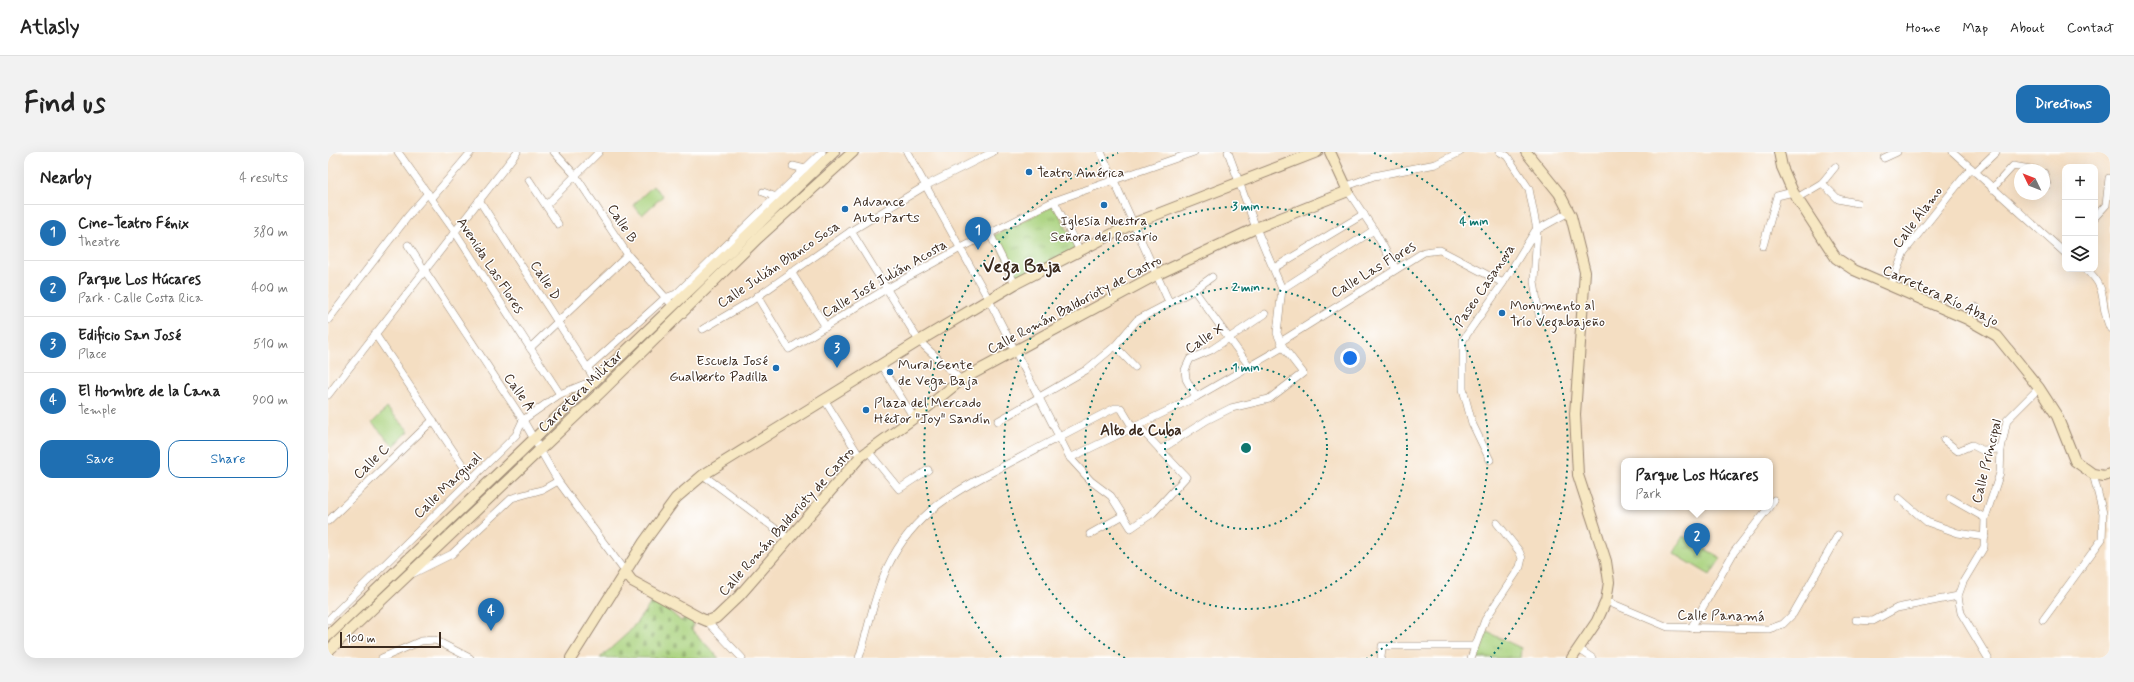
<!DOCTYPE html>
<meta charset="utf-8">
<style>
body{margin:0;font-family:Mynerve,sans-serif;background:#f2f2f2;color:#222}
.controls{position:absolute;right:12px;top:12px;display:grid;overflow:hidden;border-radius:8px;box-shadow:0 4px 16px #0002}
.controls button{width:36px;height:36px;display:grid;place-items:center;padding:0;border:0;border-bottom:1px solid #e0e0e0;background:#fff;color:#222;font:20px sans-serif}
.compass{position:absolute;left:1686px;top:12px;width:36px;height:36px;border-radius:50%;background:#fff;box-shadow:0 4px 16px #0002;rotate:313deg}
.scale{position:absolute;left:12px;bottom:10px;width:101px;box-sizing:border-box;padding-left:4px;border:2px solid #3b2a1e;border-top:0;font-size:11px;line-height:14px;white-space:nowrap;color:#3b2a1e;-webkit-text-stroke:3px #fff;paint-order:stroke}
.you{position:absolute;left:1022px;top:206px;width:14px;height:14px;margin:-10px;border:3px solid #fff;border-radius:50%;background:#1a73e8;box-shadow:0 0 0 6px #1a73e833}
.badge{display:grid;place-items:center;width:26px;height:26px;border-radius:50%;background:#1f6fb2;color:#fff;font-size:13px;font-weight:700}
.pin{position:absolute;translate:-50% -33px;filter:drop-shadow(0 1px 2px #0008)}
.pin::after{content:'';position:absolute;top:21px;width:14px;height:12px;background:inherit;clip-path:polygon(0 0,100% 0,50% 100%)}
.popup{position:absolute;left:1293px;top:306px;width:152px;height:52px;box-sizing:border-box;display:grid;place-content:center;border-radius:8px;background:#fff;filter:drop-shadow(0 1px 3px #0005);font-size:13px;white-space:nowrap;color:#767676}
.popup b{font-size:15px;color:#222}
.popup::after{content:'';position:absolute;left:50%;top:100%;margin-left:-8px;border:8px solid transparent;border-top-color:#fff}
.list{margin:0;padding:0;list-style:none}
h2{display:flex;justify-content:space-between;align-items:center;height:52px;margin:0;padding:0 16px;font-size:17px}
h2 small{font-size:13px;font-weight:400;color:#767676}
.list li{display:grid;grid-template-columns:26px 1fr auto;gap:12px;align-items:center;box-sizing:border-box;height:56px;padding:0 16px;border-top:1px solid #e0e0e0}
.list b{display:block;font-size:15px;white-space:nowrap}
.list p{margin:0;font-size:13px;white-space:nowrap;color:#767676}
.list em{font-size:13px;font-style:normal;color:#767676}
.actions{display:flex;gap:8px;padding:12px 16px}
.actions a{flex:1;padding:9px 0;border:1px solid #1f6fb2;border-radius:12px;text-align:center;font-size:14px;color:#1f6fb2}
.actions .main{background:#1f6fb2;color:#fff}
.icon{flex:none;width:22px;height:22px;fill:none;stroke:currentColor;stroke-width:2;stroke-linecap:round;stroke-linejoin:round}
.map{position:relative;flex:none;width:1782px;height:506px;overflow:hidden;border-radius:12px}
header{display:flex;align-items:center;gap:24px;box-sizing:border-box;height:56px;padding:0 20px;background:#fff;border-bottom:1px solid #e0e0e0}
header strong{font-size:19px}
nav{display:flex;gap:22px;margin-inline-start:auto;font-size:14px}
.intro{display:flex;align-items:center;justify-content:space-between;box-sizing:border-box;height:96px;padding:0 24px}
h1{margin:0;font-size:28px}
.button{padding:10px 18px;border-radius:12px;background:#1f6fb2;color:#fff;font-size:14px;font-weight:700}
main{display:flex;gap:24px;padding:0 24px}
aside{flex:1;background:#fff;border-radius:12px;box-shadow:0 4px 16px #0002}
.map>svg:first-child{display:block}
.grass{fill:url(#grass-tufts);stroke:#727e4d}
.cemetery{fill:url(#cemetery-stones);stroke:#727e4d}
.pitch{fill:#a8d17c;stroke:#727e4d}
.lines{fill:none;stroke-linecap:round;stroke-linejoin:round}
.street-casing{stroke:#988470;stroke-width:8}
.secondary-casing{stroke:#988470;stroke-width:12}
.street{stroke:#fff;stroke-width:7}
.secondary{stroke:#f7e8c3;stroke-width:10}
.ring{fill:none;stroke:#0f766e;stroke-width:2;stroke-dasharray:2 4}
.poi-dot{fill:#1f6fb2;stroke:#fff;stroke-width:1.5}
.labels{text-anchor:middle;stroke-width:3;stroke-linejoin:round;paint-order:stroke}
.poi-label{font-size:14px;fill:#3b2a1e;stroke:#fff;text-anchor:start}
.street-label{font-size:14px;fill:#3b2a1e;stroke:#fff}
.neighbourhood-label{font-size:15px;font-weight:bold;fill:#3b2a1e;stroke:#fff}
.district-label{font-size:18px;font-weight:bold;fill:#3b2a1e;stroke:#fff}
.centre{fill:#0f766e;stroke:#fff;stroke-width:2}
.ring-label{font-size:12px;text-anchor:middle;font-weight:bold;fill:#0f766e;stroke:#fff;stroke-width:3;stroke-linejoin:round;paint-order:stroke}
</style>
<header>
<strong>Atlasly</strong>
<nav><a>Home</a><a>Map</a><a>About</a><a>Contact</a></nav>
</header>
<div class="intro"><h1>Find us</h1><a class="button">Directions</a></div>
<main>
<aside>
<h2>Nearby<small>4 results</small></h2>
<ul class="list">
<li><span class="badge">1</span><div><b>Cine-Teatro Fénix</b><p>Theatre</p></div><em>380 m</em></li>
<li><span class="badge">2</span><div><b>Parque Los Húcares</b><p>Park · Calle Costa Rica</p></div><em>400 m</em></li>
<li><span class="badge">3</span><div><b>Edificio San José</b><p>Place</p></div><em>510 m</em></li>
<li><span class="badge">4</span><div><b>El Hombre de la Cana</b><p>Temple</p></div><em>900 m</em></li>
</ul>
<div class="actions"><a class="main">Save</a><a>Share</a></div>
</aside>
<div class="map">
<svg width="1782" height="506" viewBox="0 0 1782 506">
<defs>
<pattern id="grass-tufts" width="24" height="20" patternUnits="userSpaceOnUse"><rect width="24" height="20" fill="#a8d17c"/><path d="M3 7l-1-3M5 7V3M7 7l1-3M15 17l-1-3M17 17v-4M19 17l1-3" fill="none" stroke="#8aaa65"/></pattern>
<pattern id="cemetery-stones" width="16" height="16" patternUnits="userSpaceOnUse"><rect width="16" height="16" fill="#a8d17c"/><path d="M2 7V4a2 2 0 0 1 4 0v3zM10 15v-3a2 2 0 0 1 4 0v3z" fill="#8aaa65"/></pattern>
</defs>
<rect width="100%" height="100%" fill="#fff"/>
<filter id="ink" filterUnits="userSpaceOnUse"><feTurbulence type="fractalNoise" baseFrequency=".025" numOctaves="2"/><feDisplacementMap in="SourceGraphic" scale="8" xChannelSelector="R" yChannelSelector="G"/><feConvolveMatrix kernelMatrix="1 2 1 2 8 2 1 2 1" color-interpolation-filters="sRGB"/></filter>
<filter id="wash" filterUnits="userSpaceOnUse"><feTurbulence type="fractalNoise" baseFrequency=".012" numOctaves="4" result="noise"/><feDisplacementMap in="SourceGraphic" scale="16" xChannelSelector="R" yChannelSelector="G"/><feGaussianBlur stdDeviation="0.9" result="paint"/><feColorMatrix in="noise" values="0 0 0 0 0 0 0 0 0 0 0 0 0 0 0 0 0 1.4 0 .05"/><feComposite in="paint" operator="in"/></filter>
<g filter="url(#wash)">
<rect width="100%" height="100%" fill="#f4dec2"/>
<!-- grass -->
<g class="grass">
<path d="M727,53L750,99L688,130L665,84Z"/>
<path d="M1355,384L1393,406L1382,423L1345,401Z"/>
<path d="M1157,479L1193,496L1192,506H1148Z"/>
</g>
<!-- cemetery -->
<path class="cemetery" d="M327,446L353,469L358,464L366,469L364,478L391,506H272L301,480Z"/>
<!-- pitch -->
<g class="pitch">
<path d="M325,34L335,44L314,63L305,53Z"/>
<path d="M59,256L81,279L66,294L44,271Z"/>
</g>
</g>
<g filter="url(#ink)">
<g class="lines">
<!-- street casing -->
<g class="street-casing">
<g id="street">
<path d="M70,0L127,80L232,242"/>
<path d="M226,0L247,23L300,103L345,154"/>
<path d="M579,0L661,148L742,306L763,329L783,344L803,376L825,361L858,325L810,274"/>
<path d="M773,0L841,150"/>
<path d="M1172,0L1179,4L1201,37L1209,78L1206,129L1211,163"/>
<path d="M1625,0L1737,101"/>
<path d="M1556,6L1569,0"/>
<path d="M465,14L477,17"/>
<path d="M1647,20L1668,0"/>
<path d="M1716,21L1719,33"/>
<path d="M201,28L230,72"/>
<path d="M1494,31L1510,47L1529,51"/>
<path d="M1019,34L1046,24L1108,12L1132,0"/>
<path d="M1664,37L1685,14L1708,18"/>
<path d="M1020,39L1046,78L1068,117"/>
<path d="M435,40L448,45"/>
<path d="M104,46L143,0"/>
<path d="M1469,46L1494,31L1507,15"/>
<path d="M151,48L264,223"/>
<path d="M726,49L752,99"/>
<path d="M218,53L271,0"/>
<path d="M1767,65L1778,53L1781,26"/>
<path d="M523,79L591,189L633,228"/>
<path d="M662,82L687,132"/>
<path d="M80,93L195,268L230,329L298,421"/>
<path d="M1435,94L1449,44L1465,40"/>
<path d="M946,116L1036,62"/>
<path d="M1758,117C1782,138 1770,149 1782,176"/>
<path d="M463,120L498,175"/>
<path d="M1563,133L1576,100L1643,16"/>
<path d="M954,137L1046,78"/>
<path d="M866,138L922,215"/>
<path d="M429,144L461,197L558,137L629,98L726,49L866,0"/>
<path d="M1639,167L1648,155"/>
<path d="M0,168L81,63L100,41"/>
<path d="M375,177L423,149L523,79L597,34L665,0"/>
<path d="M47,182L144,327"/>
<path d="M954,189L1096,100L1112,98L1175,131"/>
<path d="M787,194L807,215"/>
<path d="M202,196L300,103"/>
<path d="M553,213L586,266"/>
<path d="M259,216L337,146L348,142L494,0"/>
<path d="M0,243L189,0"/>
<path d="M868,245L858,227L857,218L862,207L883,198L937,162"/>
<path d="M496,247L532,305"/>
<path d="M670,269L758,218L787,194L809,168L866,138L884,125"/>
<path d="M1616,288L1630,299L1644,293L1654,298L1673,297"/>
<path d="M832,298L879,268L903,256L941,247L975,221L955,195L949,181L954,137L928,76L900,0"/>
<path d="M540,299L571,337L600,318"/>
<path d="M742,306L868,245L955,195"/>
<path d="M1162,308L1144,271L1135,237V188L1175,131L1207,79L1241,60"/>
<path d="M375,323L460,386"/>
<path d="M1571,346L1599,370L1630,381L1657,385"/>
<path d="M1622,346L1657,366"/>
<path d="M1442,353L1446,348"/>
<path d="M0,369L105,268"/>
<path d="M762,382L794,364"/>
<path d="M86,421L124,402L184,346L216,337L230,329"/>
<path d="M1278,449L1340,475L1441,477L1455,472L1465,462L1510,383"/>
<path d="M0,468L178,293L188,283L195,268L232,242L257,232L264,233"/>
<path d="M1528,468L1545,469L1569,456L1630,444"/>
<path d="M1715,468L1774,387L1775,361L1765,322"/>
<path d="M379,469L414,506"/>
<path d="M1363,476L1406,400L1441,355"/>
<path d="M1251,497L1264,506"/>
<path d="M54,506L93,489L107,488L142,506"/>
<path d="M531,506C541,475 546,443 560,414C589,354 638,334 693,305C724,289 755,272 787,256H793L805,276"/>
<path d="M1053,506L1054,494H1146"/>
<path d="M1143,506L1157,468L1192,415L1194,406L1191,399L1169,371"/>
<path d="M1660,506L1633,461L1630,444L1635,430L1656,395L1657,366L1672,321L1673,297L1679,268L1711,236"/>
</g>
</g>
<!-- secondary casing -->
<g class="secondary-casing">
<g id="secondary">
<path d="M1198,0L1231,41L1243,64L1257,120L1247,262L1250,323L1278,409L1281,430L1278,449L1269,469L1244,506"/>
<path d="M1451,0L1454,15L1465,40L1508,106L1526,118L1639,167L1669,184L1711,236L1729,264L1747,309L1765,322L1776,324L1782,322"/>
<path d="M298,421L304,429L372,466L379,469L388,466L411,444L532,305L586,266L633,228L828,123L928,76L1020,39L1002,0"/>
<path d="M0,484L506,0"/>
<path d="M0,499L274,239L430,86L525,0"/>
<path d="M243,506L316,390L348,346L375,323L591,189L687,132L804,72L989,0"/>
</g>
</g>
<!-- street -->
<use href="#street" class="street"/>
<!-- secondary -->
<use href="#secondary" class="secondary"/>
</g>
</g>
<!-- distance rings -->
<g class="ring">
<circle cx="918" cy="296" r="81"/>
<circle cx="918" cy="296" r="161"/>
<path d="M797 506A242 242 0 1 1 1039 506"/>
<path d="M673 505A322 322 0 0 1 790 1M1046 1A322 322 0 0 1 1163 505"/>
</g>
<!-- markers -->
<g class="poi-dot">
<circle cx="701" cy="20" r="4"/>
<circle cx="776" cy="53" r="4"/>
<circle cx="517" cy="57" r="4"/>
<circle cx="1174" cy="161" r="4"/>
<circle cx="448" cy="216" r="4"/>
<circle cx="562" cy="220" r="4"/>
<circle cx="538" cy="258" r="4"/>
</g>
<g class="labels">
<!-- poi labels -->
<g class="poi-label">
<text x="709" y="25">Teatro América</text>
<text x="525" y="54">Advance<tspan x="525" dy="16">Auto Parts</tspan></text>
<text x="776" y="73" text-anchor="middle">Iglesia Nuestra<tspan x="776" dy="16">Señora del Rosario</tspan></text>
<text x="1182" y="158">Monumento al<tspan x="1182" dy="16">Trío Vegabajeño</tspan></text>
<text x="440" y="213" text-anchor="end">Escuela José<tspan x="440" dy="16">Gualberto Padilla</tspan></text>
<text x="570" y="217">Mural Gente<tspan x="570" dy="16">de Vega Baja</tspan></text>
<text x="546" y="255">Plaza del Mercado<tspan x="546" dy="16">Héctor "Joy" Sandín</tspan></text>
</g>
<!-- street labels -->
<g class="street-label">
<text transform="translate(1589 65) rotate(-53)" y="5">Calle Álamo</text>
<text transform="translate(295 71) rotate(57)" y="5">Calle B</text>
<text transform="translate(450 112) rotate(-34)" y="5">Calle Julián Blanco Sosa</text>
<text transform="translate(163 113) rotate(57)" y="5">Avenida Las Flores</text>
<text transform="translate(1045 117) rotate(-31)" y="5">Calle Las Flores</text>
<text transform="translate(556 126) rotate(-30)" y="5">Calle José Julián Acosta</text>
<text transform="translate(218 128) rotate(57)" y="5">Calle D</text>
<text transform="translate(1156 133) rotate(-56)" y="5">Paseo Casanova</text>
<text transform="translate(1613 143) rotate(25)" y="5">Carretera Río Abajo</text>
<text transform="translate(746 152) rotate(-28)" y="5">Calle Román Baldorioty de Castro</text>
<text transform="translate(876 186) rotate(-34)" y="5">Calle X</text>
<text transform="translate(252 239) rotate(-44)" y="5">Carretera Militar</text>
<text transform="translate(192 240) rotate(55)" y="5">Calle A</text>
<text transform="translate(43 309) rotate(-44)" y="5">Calle C</text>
<text transform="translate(1658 309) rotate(-76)" y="5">Calle Principal</text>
<text transform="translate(119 333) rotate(-44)" y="5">Calle Marginal</text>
<text transform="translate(458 369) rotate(-48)" y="5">Calle Román Baldorioty de Castro</text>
<text transform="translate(1393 463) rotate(1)" y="5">Calle Panamá</text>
</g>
<!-- neighbourhood labels -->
<g class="neighbourhood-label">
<text x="813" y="283">Alto de Cuba</text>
</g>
<!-- district labels -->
<g class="district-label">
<text x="694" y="120">Vega Baja</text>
</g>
</g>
<circle cx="918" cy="296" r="6" class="centre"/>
<g class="ring-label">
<text x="918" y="58">3 min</text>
<text x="1146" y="73">4 min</text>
<text x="918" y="139">2 min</text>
<text x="918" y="219">1 min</text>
</g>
</svg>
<div class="controls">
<button>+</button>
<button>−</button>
<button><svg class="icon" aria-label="layers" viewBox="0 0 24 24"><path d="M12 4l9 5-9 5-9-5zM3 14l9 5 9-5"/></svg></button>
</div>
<svg class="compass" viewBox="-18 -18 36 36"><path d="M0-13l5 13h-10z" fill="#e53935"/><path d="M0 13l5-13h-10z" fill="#767676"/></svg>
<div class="scale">100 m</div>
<div class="you"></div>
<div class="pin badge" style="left:650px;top:98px">1</div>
<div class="pin badge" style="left:1369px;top:404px">2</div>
<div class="popup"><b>Parque Los Húcares</b>Park</div>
<div class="pin badge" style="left:509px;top:216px">3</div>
<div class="pin badge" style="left:163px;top:479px">4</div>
</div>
</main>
